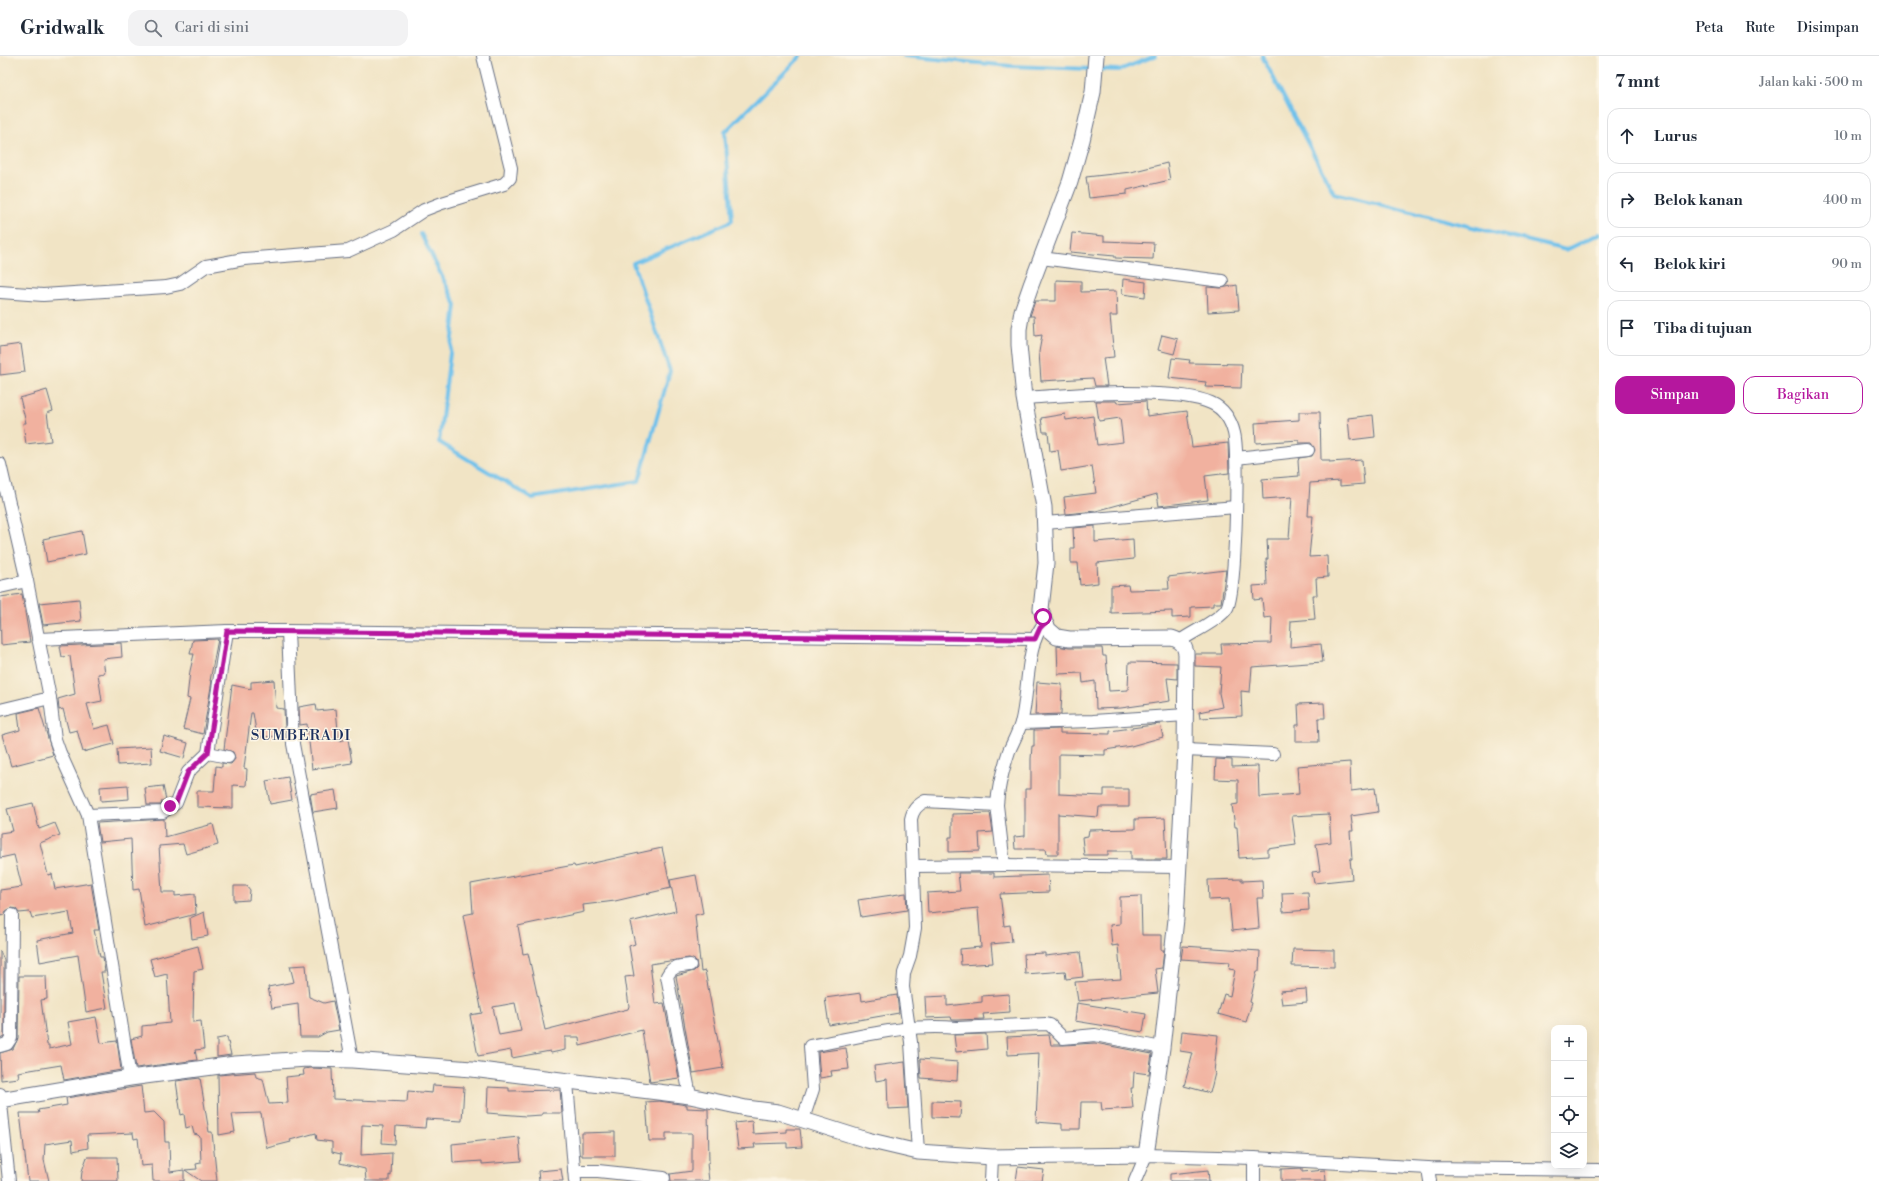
<!DOCTYPE html>
<html lang="id">
<meta charset="utf-8">
<style>
body{margin:0;font-family:"Libre Bodoni",serif;background:#f2f2f3;color:#1f2937}
.controls{position:absolute;right:12px;bottom:12px;display:grid;overflow:hidden;border-radius:8px;box-shadow:0 4px 16px #0002}
.controls button{width:36px;height:36px;display:grid;place-items:center;padding:0;border:0;border-bottom:1px solid #e0e1e3;background:#fff;color:#1f2937;font:20px sans-serif}
.stop{position:absolute;width:12px;height:12px;margin:-9px;border:3px solid #b5179e;border-radius:50%;background:#fff}
.stop.end{background:#b5179e;border-color:#fff;box-shadow:0 1px 4px #0008}
.list{margin:0;padding:0;list-style:none}
h2{display:flex;justify-content:space-between;align-items:center;height:52px;margin:0;padding:0 16px;font-size:17px}
h2 small{font-size:13px;font-weight:400;color:#747a83}
.list li{display:grid;grid-template-columns:26px 1fr auto;gap:12px;align-items:center;box-sizing:border-box;height:56px;margin:0 8px 8px;padding:0 8px;border:1px solid #e0e1e3;border-radius:12px}
.list b{display:block;font-size:15px;white-space:nowrap}
.list em{font-size:13px;font-style:normal;color:#747a83}
.actions{display:flex;gap:8px;padding:12px 16px}
.actions a{flex:1;padding:9px 0;border:1px solid #b5179e;border-radius:12px;text-align:center;font-size:14px;color:#b5179e}
.actions .main{background:#b5179e;color:#fff}
.icon{flex:none;width:22px;height:22px;fill:none;stroke:currentColor;stroke-width:2;stroke-linecap:round;stroke-linejoin:round}
.map{position:relative;flex:none;width:1599px;height:1125px;overflow:hidden}
header{display:flex;align-items:center;gap:24px;box-sizing:border-box;height:56px;padding:0 20px;background:#fff;border-bottom:1px solid #e0e1e3}
header strong{font-size:19px}
nav{display:flex;gap:22px;margin-inline-start:auto;font-size:14px}
.search{width:280px;height:36px;background:#f2f2f3;display:flex;align-items:center;gap:10px;box-sizing:border-box;padding:0 14px;border-radius:12px;color:#747a83;font-size:15px}
main{display:flex}
aside{flex:1;background:#fff}
.map>svg:first-child{display:block}
.lines{fill:none;stroke-linecap:round;stroke-linejoin:round}
.stream{stroke:#6fc1eb;stroke-width:4}
.building{fill:#f1b19f;fill-rule:evenodd}
.minor-casing{stroke:#666e82;stroke-width:14}
.tertiary-casing{stroke:#666e82;stroke-width:17}
.minor{stroke:#fff;stroke-width:12}
.tertiary{stroke:#fff;stroke-width:15}
.route{stroke:#b5179e;stroke-width:5}
.labels{text-anchor:middle;stroke-width:3;stroke-linejoin:round;paint-order:stroke}
.quarter-label{font-size:15px;letter-spacing:1px;fill:#1b2f5e;stroke:#fcf5e5}
</style>
<header>
<strong>Gridwalk</strong>
<div class="search"><svg class="icon" aria-label="search" viewBox="0 0 24 24"><circle cx="10" cy="10" r="6"/><path d="M15 15l6 6"/></svg>Cari di sini</div>
<nav><a>Peta</a><a>Rute</a><a>Disimpan</a></nav>
</header>
<main>
<div class="map">
<svg width="1599" height="1125" viewBox="0 0 1599 1125">
<rect width="100%" height="100%" fill="#fcf5e5"/>
<filter id="ink" filterUnits="userSpaceOnUse"><feTurbulence type="fractalNoise" baseFrequency=".025" numOctaves="2"/><feDisplacementMap in="SourceGraphic" scale="8" xChannelSelector="R" yChannelSelector="G"/><feConvolveMatrix kernelMatrix="1 2 1 2 8 2 1 2 1" color-interpolation-filters="sRGB"/></filter>
<filter id="wash" filterUnits="userSpaceOnUse"><feTurbulence type="fractalNoise" baseFrequency=".012" numOctaves="4" result="noise"/><feDisplacementMap in="SourceGraphic" scale="16" xChannelSelector="R" yChannelSelector="G"/><feGaussianBlur stdDeviation="0.9" result="paint"/><feColorMatrix in="noise" values="0 0 0 0 0 0 0 0 0 0 0 0 0 0 0 0 0 1.4 0 .05"/><feComposite in="paint" operator="in"/></filter>
<g filter="url(#wash)">
<rect width="100%" height="100%" fill="#f1e4c5"/>
<g class="lines">
<!-- stream -->
<g class="stream">
<path d="M904,0L1010,10L1119,14L1155,0"/>
<path d="M1262,0L1334,137L1566,194L1599,178"/>
<path d="M421,178L456,249L439,386L532,442L639,425L670,315L633,207L732,165L725,76L801,0"/>
</g>
</g>
<g id="blocks">
<!-- building -->
<g class="building">
<path d="M1167,107L1170,124L1127,134V138L1089,142L1086,121L1131,116Z"/>
<path d="M1072,177L1104,180V185L1154,187L1153,203L1115,202V200L1070,196Z"/>
<path d="M1123,223L1146,226L1145,241L1122,238Z"/>
<path d="M1056,224L1081,225V236L1116,235L1117,260H1110L1114,301L1103,302L1107,330H1095L1093,322L1041,325L1039,296L1042,279L1035,280L1034,260H1030L1035,245H1056Z"/>
<path d="M1237,229L1239,254L1208,256L1207,231L1221,232Z"/>
<path d="M1162,279L1178,283L1174,298L1158,294Z"/>
<path d="M21,288L25,316L0,319V291Z"/>
<path d="M1172,302L1190,304L1189,307L1242,308L1241,332L1205,331L1206,326L1169,322Z"/>
<path d="M47,334L53,355L47,357L51,385L26,388L23,367H26L20,342Z"/>
<path d="M1096,345H1116L1117,347L1146,345L1147,360L1187,355L1192,391L1228,387L1229,417L1205,420L1208,444L1159,450L1157,438L1096,455L1066,458L1064,441L1096,437L1092,410L1061,415L1058,394L1050,395L1048,376H1043L1041,362L1065,358L1066,364L1093,360L1097,389L1123,386L1120,362L1099,365Z"/>
<path d="M1299,356H1320L1321,404H1329V406L1362,404L1364,428L1340,430V425L1310,427L1308,460H1313L1309,501L1327,500L1328,521L1316,522L1317,539H1313L1315,563L1291,565L1290,591L1321,588L1323,606L1252,611L1250,636L1241,635L1242,660L1200,662L1199,656L1222,651L1219,637L1221,611L1195,610V598H1222L1221,588L1271,587L1272,561L1264,562L1262,543L1254,544L1253,530L1267,529L1266,503H1268L1267,483H1289L1292,441L1263,443L1262,423L1299,420L1298,405L1299,402L1312,400L1315,394L1311,387H1299V384L1256,387L1255,367L1299,364Z"/>
<path d="M1373,359L1375,381L1350,384L1348,362Z"/>
<path d="M1095,470V486L1133,483L1134,503L1097,507L1098,527L1080,529L1078,507H1071V492H1074L1073,472Z"/>
<path d="M82,475L86,498L47,506L43,483Z"/>
<path d="M1226,514L1221,547H1213V550L1191,551V561L1172,562V555L1111,557V530L1128,529L1129,534L1169,533L1168,521Z"/>
<path d="M22,538L30,586L1,589L0,541Z"/>
<path d="M79,543L81,565L43,569L39,547Z"/>
<path d="M218,583L210,625H212L203,678L183,673L190,643L187,642L190,615L194,598H190L193,584Z"/>
<path d="M121,587L122,601L103,603L105,617L98,618L102,645L87,648L94,673L109,669L114,688L83,696L77,674L69,676L63,653L59,654L58,643L75,638L70,600L62,601L60,590Z"/>
<path d="M1057,590L1069,592H1102L1103,600H1106L1109,635L1128,634L1129,606L1177,607V623L1167,622L1170,645L1121,652L1096,653L1095,625L1083,627L1082,617L1058,618Z"/>
<path d="M274,624L276,652L284,653L285,672L279,673V680L257,681L253,657H251L244,712L247,713L246,730L233,729V752L197,751V735H214L216,710L222,711V707L231,708L235,703L233,696L224,693L232,629L251,633V626Z"/>
<path d="M1037,626L1062,628L1061,658L1035,659Z"/>
<path d="M1324,647L1325,662H1318L1319,686H1296V669H1299L1298,648Z"/>
<path d="M316,648L317,655L336,653L339,685L348,683L352,707L312,713L307,668L300,669L299,651Z"/>
<path d="M39,652L53,699L11,710L2,679L20,674L18,657Z"/>
<path d="M1160,668L1163,681L1131,690L1105,694V699L1059,698V738L1104,740V733H1129V751H1099L1098,761L1058,758V798H1047L1046,793H1015L1014,781L1025,780V733H1031V703L1032,690H1034V674L1060,673V677L1110,678V675Z"/>
<path d="M164,680L188,687L184,702L160,695Z"/>
<path d="M151,691L152,707L118,709L117,693Z"/>
<path d="M1216,703L1232,704V711L1258,710L1259,741L1299,738L1297,710L1350,706L1351,735L1375,732L1378,756L1351,760L1353,775H1350L1352,803H1350L1352,823L1314,827L1312,816L1320,815L1316,788L1331,786L1329,758L1292,760L1296,789L1268,793V800L1239,802L1237,771H1235L1232,749L1238,748V724L1215,723Z"/>
<path d="M288,721L292,744L270,748L266,725Z"/>
<path d="M128,729L129,743L101,745L100,731Z"/>
<path d="M163,730L166,744L162,745L161,749H147L145,732Z"/>
<path d="M335,734L338,752L313,756L310,738Z"/>
<path d="M33,747L39,773L55,767L60,779L40,787L48,819L52,818L55,833L91,827L99,874H94L100,901H103L105,916H101L107,952L86,956L78,899L40,906L37,884L73,877L69,856L32,862L30,856L19,857L16,853L12,852L6,855L4,859L0,860V834L22,831L14,799L0,802V777L13,775L7,753Z"/>
<path d="M990,757L993,776L979,777L980,795L949,796V781H952V758Z"/>
<path d="M1165,762L1167,803H1131V795H1108V799H1084L1082,781L1088,780L1089,774L1135,773V763Z"/>
<path d="M164,763L165,781L213,768L218,789L186,798L183,788L159,790L162,836H175V840L195,838L196,858L145,871L139,833L133,834L131,783L100,786L97,767Z"/>
<path d="M662,792L671,832L615,845L583,849L584,856L518,870L523,898L528,897L545,974L628,953L629,950L625,921L634,920L629,890L635,888L630,866L676,855L670,824L696,819L703,857L695,859L701,916L705,915L723,1012L693,1017L676,920L694,915L697,912L696,905L689,902L650,908L655,948L664,947L679,1022L650,1026L642,974L580,990L579,981H565V994L551,997L550,995L512,1002L511,994L478,1000L470,959L482,957L463,859L473,857L471,828L574,809L575,811ZM515,947L521,975L499,979L493,951Z"/>
<path d="M958,817H994V821L1048,819L1049,836L1000,838L1004,870L1010,869L1012,886L991,888L993,907L961,909L960,893L981,891L978,852L928,857L927,837L960,835Z"/>
<path d="M1242,823V825L1262,824L1263,842H1257L1259,872L1232,875L1229,843L1209,844L1208,824Z"/>
<path d="M234,830H247L250,834L249,844L234,845Z"/>
<path d="M1308,836L1309,854L1283,856L1282,837Z"/>
<path d="M906,837L907,854L861,861L858,844Z"/>
<path d="M1141,840L1142,879H1161V894H1164L1162,912L1155,913L1158,937L1078,945L1075,926L1121,923L1118,889L1112,890L1110,869L1120,868V841Z"/>
<path d="M204,856L208,880L192,883L190,862Z"/>
<path d="M198,890L203,913L194,915L193,966L201,965L204,993L195,994L197,1004L136,1012L131,983L142,980V970L170,967L167,918L155,921L150,903Z"/>
<path d="M1183,890L1260,895L1259,915H1257L1250,946L1252,947L1246,966L1218,958L1224,938L1230,940L1235,914L1229,913L1230,906L1181,903Z"/>
<path d="M1293,893L1334,894V911L1292,910Z"/>
<path d="M0,895L4,904V980L0,982Z"/>
<path d="M1080,896L1083,921L1066,923L1065,915L1025,918L1024,898L1045,897V900Z"/>
<path d="M306,909L309,941L324,947L333,945L339,974L327,976L318,981H300L298,948L272,952L268,931L294,926L290,910Z"/>
<path d="M19,920H46L47,943L41,944L47,989H49V993L72,988L68,966L96,961L101,987L117,985L121,1014L64,1024L61,1009L18,1016L19,1022L1,1024L0,997L13,993L18,982Z"/>
<path d="M1306,933L1307,946L1282,948L1280,935Z"/>
<path d="M861,937L862,945L897,939L899,957L829,969L825,942Z"/>
<path d="M1009,938L1010,956L983,958L984,963L957,964H952L951,961L926,962L925,941L947,940V950L982,946V940Z"/>
<path d="M1077,947L1146,958L1143,976L1075,965Z"/>
<path d="M1182,975L1218,979L1214,1016L1215,1017L1210,1037L1184,1030L1193,997L1180,995Z"/>
<path d="M986,978L987,993L956,996L954,979Z"/>
<path d="M1049,979L1051,989H1064L1095,987L1152,998L1149,1018L1134,1016L1133,1032H1131L1133,1052L1102,1054L1101,1046H1081L1080,1073H1062V1068L1036,1066L1039,997L1008,999L1007,981Z"/>
<path d="M227,981L231,999L217,1001V983Z"/>
<path d="M846,992L849,1013L831,1015L832,1020L820,1022L818,996Z"/>
<path d="M920,1003L958,1006L957,1025L921,1022Z"/>
<path d="M905,1006L908,1052L888,1053L887,1023L876,1025L874,1010Z"/>
<path d="M311,1012L332,1013L333,1043L407,1046L408,1035L432,1037L433,1029L464,1031L462,1065L426,1063L425,1072L396,1070L395,1088L382,1087L383,1070L362,1069L361,1099L392,1097L391,1120L389,1119V1125H366L365,1113L340,1107L341,1098L332,1096V1086L317,1084L316,1077L290,1084L291,1086L267,1092L261,1057L232,1058L235,1076L219,1079L218,1019L255,1016L256,1021L263,1023L269,1048L288,1047L286,1021L304,1019L303,1013Z"/>
<path d="M200,1022L209,1076H212L217,1125H201L185,1114L197,1113L196,1108L201,1107L200,1081L198,1079L194,1078L192,1070L186,1072L184,1058L181,1059L176,1025Z"/>
<path d="M141,1030L144,1057L154,1056L164,1066L165,1086H169L170,1116L184,1114V1125H153L152,1109L141,1110L138,1082L134,1083L133,1077L87,1079L88,1092L73,1095L72,1084L45,1088L44,1104L49,1125H28L20,1057H39L38,1054L67,1049L66,1042Z"/>
<path d="M488,1031L509,1032V1035L560,1034L562,1057H542V1059L526,1060L487,1057Z"/>
<path d="M659,1045L687,1049V1052L708,1053L709,1107H707L709,1125H671L670,1118L692,1115V1077H666V1085H649L646,1046Z"/>
<path d="M932,1045L961,1046L960,1062L932,1061Z"/>
<path d="M752,1065L753,1078L786,1076V1073H800L802,1091L787,1092V1087L754,1088L755,1092L738,1093L735,1067Z"/>
<path d="M615,1076V1100H582V1077Z"/>
<path d="M519,1081L521,1105L482,1108V1105L453,1107L452,1088Z"/>
<path d="M87,1101H117L118,1125H81L82,1115Z"/>
<path d="M1018,1111L1044,1114L1042,1125H1016Z"/>
<path d="M1302,1112V1116L1325,1114L1326,1125H1281V1113Z"/>
<path d="M561,1113L563,1125H539L538,1115Z"/>
<path d="M1208,1114L1209,1125H1170V1118Z"/>
</g>
</g>
</g>
<g filter="url(#ink)">
<use href="#blocks" fill-opacity="0" stroke="#666e82" stroke-width="1"/>
<g class="lines">
<!-- minor casing -->
<g class="minor-casing">
<g id="minor">
<path d="M1041,202L1222,225"/>
<path d="M0,236L43,239L166,231L180,228L206,210L217,208L244,203L348,195L394,174L424,154L442,147L504,128L510,122L511,112L483,0"/>
<path d="M1024,342C1068,339 1113,335 1157,338C1175,339 1195,340 1211,347C1223,352 1231,364 1234,377C1239,397 1236,537 1227,552C1221,563 1191,577 1180,585"/>
<path d="M1236,402L1308,394"/>
<path d="M0,408L27,525L50,642L55,683L60,697L88,759L130,1022"/>
<path d="M1045,467L1236,451"/>
<path d="M0,531L27,525"/>
<path d="M288,575L293,688L352,1004"/>
<path d="M38,583L227,575H288L1035,583"/>
<path d="M0,654L50,642"/>
<path d="M1021,667L1093,665L1186,659"/>
<path d="M1185,694L1273,698"/>
<path d="M208,697L227,575"/>
<path d="M88,759L163,756L176,747L188,716L208,697L228,701"/>
<path d="M1004,809L1179,811"/>
<path d="M913,810L1004,809L997,749"/>
<path d="M690,909C679,910 672,910 667,920L690,1040"/>
<path d="M0,990L7,988L11,982L12,859"/>
<path d="M567,1026L575,1125"/>
<path d="M0,1038L9,1125"/>
<path d="M803,1063L813,1033L810,990C860,981 906,967 957,972L1046,968L1050,969L1063,982L1095,979L1162,992"/>
<path d="M918,1096L911,986L903,931L904,917L910,900L915,872L911,763C913,754 916,750 925,745L997,749C998,730 1003,713 1009,695C1013,686 1018,677 1021,667C1029,641 1025,586 1045,567"/>
<path d="M1254,1102V1125"/>
<path d="M1428,1112L1430,1125"/>
<path d="M574,1115H598L664,1122"/>
<path d="M991,1125L992,1101"/>
<path d="M1135,1125L1146,1099L1254,1102L1428,1112L1599,1114"/>
</g>
</g>
<!-- tertiary casing -->
<g class="tertiary-casing">
<path id="tertiary" d="M0,1044L130,1022L235,1008L307,1003L352,1004L472,1013L690,1040L746,1052L778,1056L867,1084L918,1096L992,1101L1146,1099L1162,992L1176,863L1185,694L1186,597C1184,588 1181,585 1172,582L1069,583L1057,581L1049,574L1045,567L1041,553L1046,507L1044,451L1024,342L1019,289V273L1022,255L1031,229L1070,126L1082,84L1093,36L1096,0"/>
</g>
<!-- minor -->
<use href="#minor" class="minor"/>
<!-- tertiary -->
<use href="#tertiary" class="tertiary"/>
</g>
</g>
<g class="lines" filter="url(#ink)">
<!-- route -->
<path class="route" d="M170,750L176,747L188,716L208,697L227,575L1035,583L1040,572L1045,567L1043,561"/>
</g>
<g class="labels">
<!-- quarter labels -->
<g class="quarter-label">
<text x="301" y="684">SUMBERADI</text>
</g>
</g>
</svg>
<div class="controls">
<button>+</button>
<button>−</button>
<button><svg class="icon" aria-label="locate" viewBox="0 0 24 24"><circle cx="12" cy="12" r="6"/><path d="M12 2v4M12 18v4M2 12h4M18 12h4"/></svg></button>
<button><svg class="icon" aria-label="layers" viewBox="0 0 24 24"><path d="M12 4l9 5-9 5-9-5zM3 14l9 5 9-5"/></svg></button>
</div>
<div class="stop" style="left:1043px;top:561px"></div>
<div class="stop end" style="left:170px;top:750px"></div>
</div>
<aside>
<h2>7 mnt<small>Jalan kaki · 500 m</small></h2>
<ul class="list">
<li><svg class="icon" aria-label="ahead" viewBox="0 0 24 24"><path d="M12 20V5M6 11l6-6 6 6"/></svg><div><b>Lurus</b></div><em>10 m</em></li>
<li><svg class="icon" aria-label="right" viewBox="0 0 24 24"><path d="M7 20v-9h11M14 6l5 5-5 5"/></svg><div><b>Belok kanan</b></div><em>400 m</em></li>
<li><svg class="icon" aria-label="left" viewBox="0 0 24 24"><path d="M17 20v-9H6M10 6l-5 5 5 5"/></svg><div><b>Belok kiri</b></div><em>90 m</em></li>
<li><svg class="icon" aria-label="arrive" viewBox="0 0 24 24"><path d="M6 21V4h12l-3 4 3 4H6"/></svg><div><b>Tiba di tujuan</b></div></li>
</ul>
<div class="actions"><a class="main">Simpan</a><a>Bagikan</a></div>
</aside>
</main>
